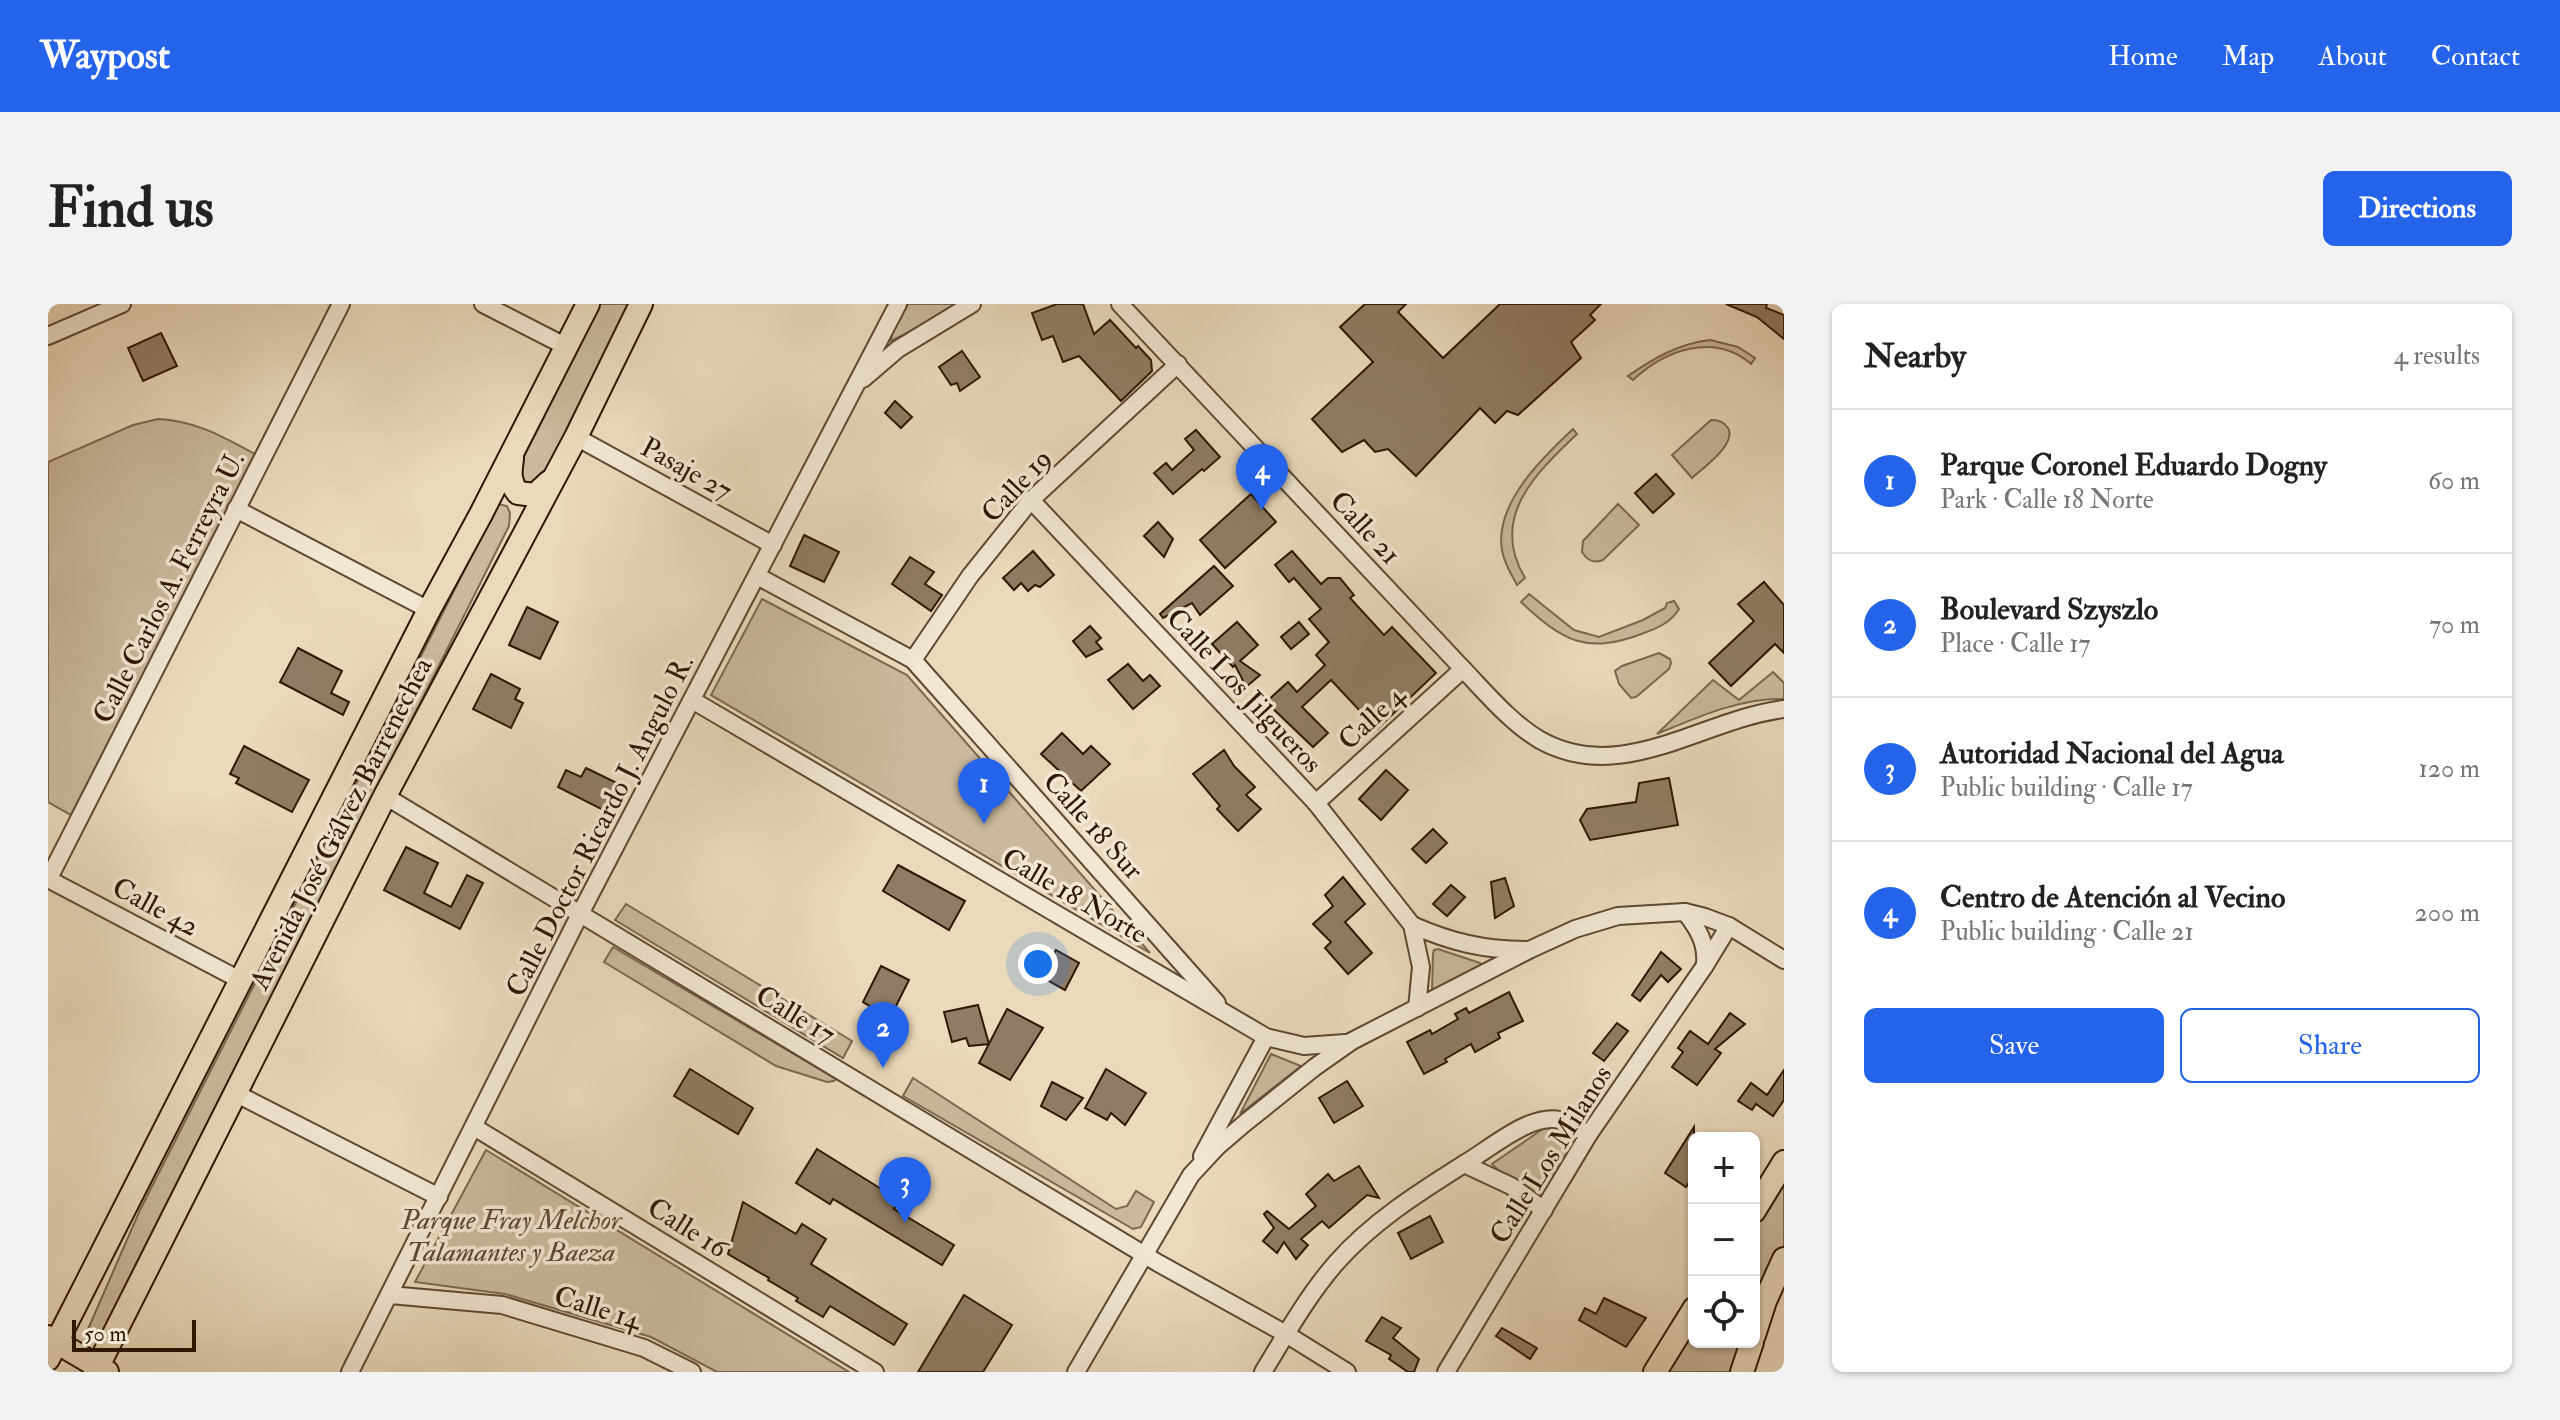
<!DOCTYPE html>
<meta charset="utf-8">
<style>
body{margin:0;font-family:"IM FELL Double Pica",serif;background:#f2f2f2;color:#222}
.controls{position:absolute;right:24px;bottom:24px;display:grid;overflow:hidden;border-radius:12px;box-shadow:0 2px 6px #0004}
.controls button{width:72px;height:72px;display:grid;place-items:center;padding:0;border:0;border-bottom:2px solid #e0e0e0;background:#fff;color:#222;font:40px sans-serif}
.scale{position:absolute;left:24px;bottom:20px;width:124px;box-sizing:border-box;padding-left:8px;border:4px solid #2f1704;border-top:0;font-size:22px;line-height:28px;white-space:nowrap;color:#2f1704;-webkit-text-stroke:6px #f1e7d3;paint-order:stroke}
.you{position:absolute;left:990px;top:660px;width:28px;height:28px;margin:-20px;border:6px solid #fff;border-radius:50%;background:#1a73e8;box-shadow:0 0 0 12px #1a73e833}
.badge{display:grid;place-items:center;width:52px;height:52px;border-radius:50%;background:#2563eb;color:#fff;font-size:26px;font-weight:700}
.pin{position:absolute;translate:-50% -66px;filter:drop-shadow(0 2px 4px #0008)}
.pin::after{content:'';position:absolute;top:42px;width:28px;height:24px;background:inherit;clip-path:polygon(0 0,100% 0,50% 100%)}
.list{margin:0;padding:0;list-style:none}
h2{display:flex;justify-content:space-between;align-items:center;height:104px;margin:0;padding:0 32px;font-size:34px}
h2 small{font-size:26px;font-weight:400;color:#767676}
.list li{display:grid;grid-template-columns:52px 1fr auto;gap:24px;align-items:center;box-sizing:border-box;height:144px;padding:0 32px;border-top:2px solid #e0e0e0}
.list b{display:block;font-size:30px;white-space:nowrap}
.list p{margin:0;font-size:26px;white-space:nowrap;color:#767676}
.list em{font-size:26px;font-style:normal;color:#767676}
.actions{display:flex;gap:16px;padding:24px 32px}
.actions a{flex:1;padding:18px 0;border:2px solid #2563eb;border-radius:12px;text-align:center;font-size:28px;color:#2563eb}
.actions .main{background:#2563eb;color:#fff}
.icon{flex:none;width:44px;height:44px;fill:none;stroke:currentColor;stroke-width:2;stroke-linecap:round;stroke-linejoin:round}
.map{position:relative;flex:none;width:1736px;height:1068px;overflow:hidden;border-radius:12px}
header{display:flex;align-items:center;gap:48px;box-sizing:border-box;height:112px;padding:0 40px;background:#2563eb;color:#fff}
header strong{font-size:38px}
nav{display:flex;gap:44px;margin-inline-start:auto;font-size:28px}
.intro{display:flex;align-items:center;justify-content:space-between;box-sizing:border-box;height:192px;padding:0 48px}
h1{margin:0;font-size:56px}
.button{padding:20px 36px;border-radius:12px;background:#2563eb;color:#fff;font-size:28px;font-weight:700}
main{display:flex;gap:48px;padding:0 48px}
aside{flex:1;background:#fff;border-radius:12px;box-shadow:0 2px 6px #0004}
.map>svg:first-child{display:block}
.green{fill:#cab99d;stroke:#7c6850;stroke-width:2}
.building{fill:#907c64;stroke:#2f1704;stroke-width:2}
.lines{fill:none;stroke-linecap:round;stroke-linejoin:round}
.minor-casing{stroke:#5e4832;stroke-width:20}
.major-casing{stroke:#2f1704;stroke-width:26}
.minor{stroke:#f1e7d3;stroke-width:16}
.major{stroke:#eadabc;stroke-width:22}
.labels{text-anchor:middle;stroke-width:7;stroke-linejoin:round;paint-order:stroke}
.street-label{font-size:28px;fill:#2f1704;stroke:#f1e7d3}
.park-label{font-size:28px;font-style:italic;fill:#5e4832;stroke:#f1e7d3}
</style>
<header>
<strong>Waypost</strong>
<nav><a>Home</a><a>Map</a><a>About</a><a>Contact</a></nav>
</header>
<div class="intro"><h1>Find us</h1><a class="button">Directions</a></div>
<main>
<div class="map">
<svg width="1736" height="1068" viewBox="0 0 1736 1068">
<rect width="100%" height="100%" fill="#eadabc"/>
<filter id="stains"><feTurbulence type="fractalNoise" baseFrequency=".0025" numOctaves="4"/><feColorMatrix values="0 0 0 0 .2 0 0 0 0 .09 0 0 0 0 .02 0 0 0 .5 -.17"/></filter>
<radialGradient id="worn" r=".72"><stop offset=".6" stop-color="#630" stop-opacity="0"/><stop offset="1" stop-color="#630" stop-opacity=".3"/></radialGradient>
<!-- green -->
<g class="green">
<path d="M552,0H583L502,169L481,183L473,179L470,164Z"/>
<path d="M860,0H916L843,37L844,29Z"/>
<path d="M1662,36L1690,43L1707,54L1703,60C1666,28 1617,46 1585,76L1580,72C1606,54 1630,40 1662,36Z"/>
<path d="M110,115C149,117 175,133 209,151L23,511L0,498V158L85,121Z"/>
<path d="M1663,116C1670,116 1675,117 1680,124C1689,140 1655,164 1644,174L1624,151Z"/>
<path d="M1525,125L1529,130C1487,170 1441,214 1477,274L1469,281C1463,270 1456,259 1454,246C1446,200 1495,153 1525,125Z"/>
<path d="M450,200L459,202L462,209L461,222L51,1039L37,1032L92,906Z"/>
<path d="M1570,200L1591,221L1555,256C1545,260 1539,256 1534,248L1535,237Z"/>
<path d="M1481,290L1526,326L1551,333L1595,316L1617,304L1619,299L1626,297L1631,305C1623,318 1610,324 1596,329C1539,351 1516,338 1473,298Z"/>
<path d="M714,295L859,371L1102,649L663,391Z"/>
<path d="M1611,349L1622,355L1623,359L1621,365L1588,393L1583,394L1571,380L1567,367L1574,362Z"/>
<path d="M1725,368L1736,379V395C1691,394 1650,413 1609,430L1665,376L1691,396Z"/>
<path d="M578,600L804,737L795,754L567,616Z"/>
<path d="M565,643L788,775L786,777L779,778L728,762L556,658Z"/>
<path d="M1390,645L1432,659V664L1388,688L1384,687L1385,650L1386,646Z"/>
<path d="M1223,750L1253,762L1192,810Z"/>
<path d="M865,774L1068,905L1079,902L1088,887L1106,898L1093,923L1085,925L855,792Z"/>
<path d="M1496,824L1515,827L1531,836L1493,891L1467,883L1444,860Z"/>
<path d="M438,846L801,1068H669L603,1033L457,990L367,978Z"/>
<path d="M1736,873V941L1706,1015V921Z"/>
<path d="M1646,1026V1038H1698L1688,1068H1618Z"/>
</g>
<!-- building -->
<g class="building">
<path d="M1009,0H1035L1046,30L1062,16L1088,44L1090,42L1103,56L1104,67L1073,97L1031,52L1015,58L1005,32L994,36L984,9Z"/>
<path d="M1317,0H1358L1350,8L1395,54L1452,0H1553L1542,11L1547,16L1523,38L1533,54L1470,111L1459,107L1447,119L1432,104L1368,172L1340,145L1327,148L1316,136L1294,148L1264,115L1325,58L1292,23Z"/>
<path d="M1678,0H1719L1718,4L1736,11V35L1709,13Z"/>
<path d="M113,29L129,62L95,77L80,44Z"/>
<path d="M914,47L932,73L912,87L909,79L903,81L891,63Z"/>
<path d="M847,97L864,113L853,124L837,109Z"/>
<path d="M1148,126L1172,153L1156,167L1154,165L1125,190L1106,169L1118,159L1124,166L1146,146L1137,135Z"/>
<path d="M1608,170L1626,190L1605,209L1587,189Z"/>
<path d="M1203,190L1228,218L1177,264L1152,236Z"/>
<path d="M1110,218L1125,235L1116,253L1096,232Z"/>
<path d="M756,231L791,248L776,278L742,262Z"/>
<path d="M985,247L1006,271L992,283L987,281L980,287L973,279L966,286L955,274Z"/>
<path d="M1244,247L1273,280L1280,274H1292L1306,291L1302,294L1336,331L1344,323L1388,369L1329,425L1283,376L1254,403L1280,429L1265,443L1218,398L1240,378L1249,388L1277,361L1268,351L1281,338L1261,315L1273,305L1246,274L1241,278L1227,261Z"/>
<path d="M862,253L886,268L877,280L894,291L883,307L844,280Z"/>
<path d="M1166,262L1185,282L1152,311L1144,299L1115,314L1112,310Z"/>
<path d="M1716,278L1736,301V349L1727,340L1683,382L1661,359L1706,317L1690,300Z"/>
<path d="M479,303L510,318L492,355L461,341Z"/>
<path d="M1189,318L1210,341L1192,357L1212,371L1198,383L1187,361L1185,363L1164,340Z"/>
<path d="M1251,318L1261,330L1243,345L1233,333Z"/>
<path d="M1042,322L1053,334L1048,338L1054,345L1038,353L1025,337Z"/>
<path d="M250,344L294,367L283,389L301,398L295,411L232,378Z"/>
<path d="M1080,360L1095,377L1102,371L1112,382L1085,405L1060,376Z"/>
<path d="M443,370L472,385L467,395L475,399L463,424L425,405Z"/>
<path d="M1014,429L1035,450L1043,442L1062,460L1033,487L993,450Z"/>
<path d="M196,442L261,476L244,508L188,479L191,474L182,470Z"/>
<path d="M1176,446L1186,462L1207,483L1198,491L1213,505L1190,527L1169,505L1172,502L1145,470Z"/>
<path d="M538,464L577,483L563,510L510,483L518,466L533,473Z"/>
<path d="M1338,466L1360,486L1333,516L1311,495Z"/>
<path d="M1621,474L1630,521L1542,536L1532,516L1539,505L1588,498L1591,479Z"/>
<path d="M1385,525L1399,539L1378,559L1364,545Z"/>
<path d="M358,543L390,559L376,589L403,603L419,571L435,579L412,625L336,586Z"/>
<path d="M850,561L917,597L901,626L835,587Z"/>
<path d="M1295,573L1317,600L1297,618L1324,649L1300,670L1277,644L1283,638L1265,620L1285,602L1277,591Z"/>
<path d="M1457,574L1466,602L1447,614L1443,578Z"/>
<path d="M1403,581L1417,593L1399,612L1385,600Z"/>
<path d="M1008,646L1031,659L1017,686L994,673Z"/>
<path d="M1613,648L1633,665L1620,678L1613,671L1592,697L1584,691Z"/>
<path d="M833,662L861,676L842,714L815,698Z"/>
<path d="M1461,688L1475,717L1450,729L1452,734L1427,748L1423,740L1397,755L1399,758L1376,770L1359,738L1382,726L1384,730L1410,715L1407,710L1418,704L1421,709Z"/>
<path d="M930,701L941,740L921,742L918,734L904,738L896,708Z"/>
<path d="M959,705L995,724L962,776L931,759Z"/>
<path d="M1682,709L1697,720L1667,745L1673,749L1649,781L1624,763L1635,748L1630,744L1642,727L1660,740Z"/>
<path d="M1569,719L1580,727L1556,757L1545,749Z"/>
<path d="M642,765L705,804L690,830L626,792Z"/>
<path d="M1058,765L1098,789L1077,821L1063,809L1059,816L1037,804Z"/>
<path d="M1736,766V796L1725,812L1708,800L1704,806L1690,797L1703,779L1719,791Z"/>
<path d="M1299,777L1315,802L1286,819L1271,794Z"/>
<path d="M1004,778L1035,794L1018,816L993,802Z"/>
<path d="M1646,823V870L1638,883L1617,869Z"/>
<path d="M769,845L851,896L846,905L906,941L894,961L785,895L782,900L748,879Z"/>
<path d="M1311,862L1331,894L1319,891L1281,924L1274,917L1253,935L1260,941L1248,955L1236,938L1229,949L1215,937L1226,924L1216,910L1219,907L1241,925L1268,902L1258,890L1280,870L1286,877Z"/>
<path d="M695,898L748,930L754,920L778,935L763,960L859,1020L846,1041L782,1002L775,1013L748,997L750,994L720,976L721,974L680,950Z"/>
<path d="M1382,912L1395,938L1363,955L1350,929Z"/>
<path d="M916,991L964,1021L935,1068H870Z"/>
<path d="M1556,994L1598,1014L1578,1043L1531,1016L1537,1004L1548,1010Z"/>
<path d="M1334,1013L1353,1024L1345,1034L1371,1055L1366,1068H1360L1341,1055L1343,1051L1318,1037Z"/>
<path d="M1454,1024L1489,1044L1482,1055L1448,1032Z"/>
</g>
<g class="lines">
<!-- minor casing -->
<g class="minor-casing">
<g id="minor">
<path d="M435,0L517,42"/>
<path d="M1072,0L1415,365C1438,389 1463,419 1492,436C1574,482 1654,415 1736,405"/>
<path d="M0,32L74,0"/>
<path d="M815,75L850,45L924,0"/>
<path d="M528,133L725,241"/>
<path d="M983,196L1268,499L1364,621L1373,663L1369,704"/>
<path d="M188,205L381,306"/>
<path d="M709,272L865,356L1169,699"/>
<path d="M865,356L922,272L983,196L1130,60"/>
<path d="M644,396L1218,733L1256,742L1297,739"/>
<path d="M337,492L1110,959L1238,1030L1299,1068"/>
<path d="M1268,499L1415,365"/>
<path d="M0,575L192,676"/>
<path d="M0,576L293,0"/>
<path d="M1637,608C1650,625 1659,639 1657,661"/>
<path d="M1364,621C1403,638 1435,646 1478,646"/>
<path d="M187,789L391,893"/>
<path d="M426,823L827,1068"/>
<path d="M1154,852L1218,733"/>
<path d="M1416,860C1442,845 1482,809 1512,816C1522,819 1532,826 1541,830"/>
<path d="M342,991L454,1001L596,1044L644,1068"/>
<path d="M302,1068L532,610L850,0"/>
<path d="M1028,1068L1143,871L1169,843L1197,819L1267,763L1304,737L1481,646L1527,625L1570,612L1637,608L1657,613L1681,622L1736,656"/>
<path d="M1215,1068C1237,1032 1260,991 1288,959C1324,918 1370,889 1416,860L1463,882L1496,906"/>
<path d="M1398,1068L1541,830L1656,663L1681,622"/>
</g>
</g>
<!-- major casing -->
<g class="major-casing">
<g id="major">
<path d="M464,155C462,169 461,178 470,189L487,191L501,178"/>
<path d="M1706,907L1736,858"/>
<path d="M1706,1031L1717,997L1736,955"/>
<path d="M0,1033L59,1068"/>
<path d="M0,1055L381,306L433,210L540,0"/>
<path d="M47,1068L337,492L528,133L593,0"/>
<path d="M1607,1068L1646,1005"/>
<path d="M1694,1068L1704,1038"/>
</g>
</g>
<!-- minor -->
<use href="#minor" class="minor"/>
<!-- major -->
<use href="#major" class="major"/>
</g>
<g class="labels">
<!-- street labels -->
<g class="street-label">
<text transform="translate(639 164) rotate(29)" y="10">Pasaje 27</text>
<text transform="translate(968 181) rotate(-47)" y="10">Calle 19</text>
<text transform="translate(1318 223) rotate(47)" y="10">Calle 21</text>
<text transform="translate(120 283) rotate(-63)" y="10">Calle Carlos A. Ferreyra U.</text>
<text transform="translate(1197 386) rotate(47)" y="10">Calle Los Jilgueros</text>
<text transform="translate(1323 413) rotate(-43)" y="10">Calle 4</text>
<text transform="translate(292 519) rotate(-63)" y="10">Avenida José Gálvez Barrenechea</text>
<text transform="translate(551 521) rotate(-63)" y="10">Calle Doctor Ricardo J. Angulo R.</text>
<text transform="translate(1046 521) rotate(48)" y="10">Calle 18 Sur</text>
<text transform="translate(1027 591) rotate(30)" y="10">Calle 18 Norte</text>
<text transform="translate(108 602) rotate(28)" y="10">Calle 42</text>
<text transform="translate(748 710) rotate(31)" y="10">Calle 17</text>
<text transform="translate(1502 850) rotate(-58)" y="10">Calle Los Milanos</text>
<text transform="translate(640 923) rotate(32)" y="10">Calle 16</text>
<text transform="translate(550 1003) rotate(17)" y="10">Calle 14</text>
</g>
<!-- park labels -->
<g class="park-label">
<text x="463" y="925">Parque Fray Melchor<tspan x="463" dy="32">Talamantes y Baeza</tspan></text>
</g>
</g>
<rect width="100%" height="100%" filter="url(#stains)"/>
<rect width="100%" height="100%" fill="url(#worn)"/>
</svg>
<div class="controls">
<button>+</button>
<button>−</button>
<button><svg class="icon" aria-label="locate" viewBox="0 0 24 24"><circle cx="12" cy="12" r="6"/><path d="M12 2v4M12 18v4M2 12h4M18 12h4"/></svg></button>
</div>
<div class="scale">50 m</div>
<div class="you"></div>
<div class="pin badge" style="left:936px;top:520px">1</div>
<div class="pin badge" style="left:835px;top:764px">2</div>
<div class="pin badge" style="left:857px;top:919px">3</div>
<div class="pin badge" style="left:1214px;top:206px">4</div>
</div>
<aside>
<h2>Nearby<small>4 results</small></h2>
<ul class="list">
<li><span class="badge">1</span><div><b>Parque Coronel Eduardo Dogny</b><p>Park · Calle 18 Norte</p></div><em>60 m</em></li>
<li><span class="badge">2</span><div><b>Boulevard Szyszlo</b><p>Place · Calle 17</p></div><em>70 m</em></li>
<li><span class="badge">3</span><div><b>Autoridad Nacional del Agua</b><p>Public building · Calle 17</p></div><em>120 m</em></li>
<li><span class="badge">4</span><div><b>Centro de Atención al Vecino</b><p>Public building · Calle 21</p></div><em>200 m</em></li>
</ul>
<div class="actions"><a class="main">Save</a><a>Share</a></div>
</aside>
</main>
